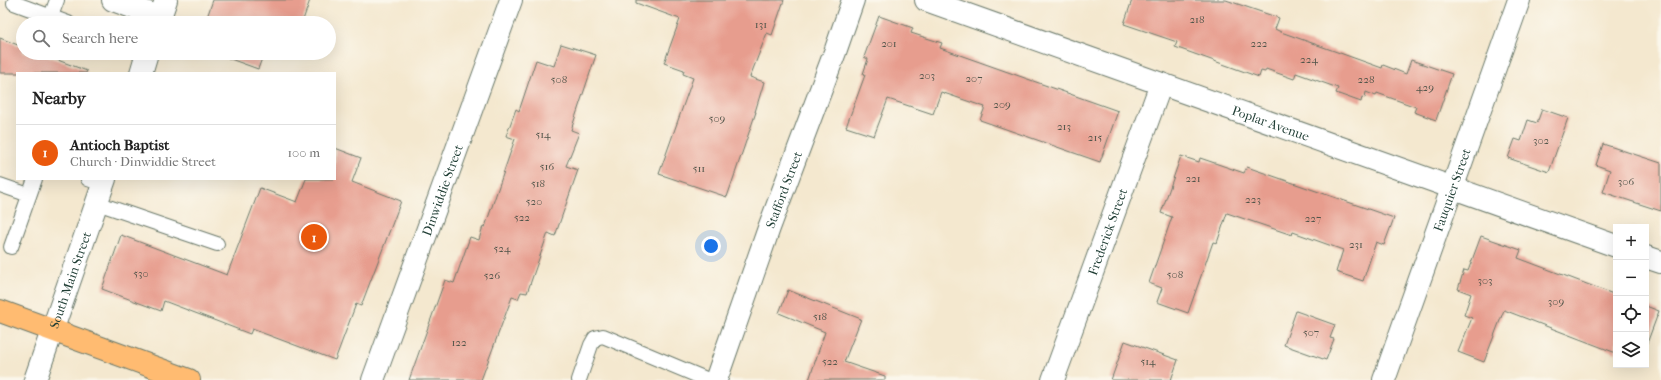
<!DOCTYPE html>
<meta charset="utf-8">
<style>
body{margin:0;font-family:"IM FELL French Canon",serif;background:#f2f2f2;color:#222}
.controls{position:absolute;right:12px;bottom:12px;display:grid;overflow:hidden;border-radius:0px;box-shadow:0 4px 16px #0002}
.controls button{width:36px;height:36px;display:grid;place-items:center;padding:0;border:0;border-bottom:1px solid #e0e0e0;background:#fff;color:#222;font:20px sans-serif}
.you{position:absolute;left:711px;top:246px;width:14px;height:14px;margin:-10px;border:3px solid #fff;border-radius:50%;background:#1a73e8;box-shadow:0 0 0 6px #1a73e833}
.badge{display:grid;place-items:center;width:26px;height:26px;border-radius:50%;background:#ea580c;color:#fff;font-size:13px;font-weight:700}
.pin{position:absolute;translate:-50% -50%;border:2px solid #fff;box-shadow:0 1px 4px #0006}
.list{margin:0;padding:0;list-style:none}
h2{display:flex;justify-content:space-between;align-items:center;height:52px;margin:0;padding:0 16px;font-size:17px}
h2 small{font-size:13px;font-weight:400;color:#767676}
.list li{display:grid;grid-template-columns:26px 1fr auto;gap:12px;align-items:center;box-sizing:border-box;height:56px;padding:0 16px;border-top:1px solid #e0e0e0}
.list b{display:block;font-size:15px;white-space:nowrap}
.list p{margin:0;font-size:13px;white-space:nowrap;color:#767676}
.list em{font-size:13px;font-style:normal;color:#767676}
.icon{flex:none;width:22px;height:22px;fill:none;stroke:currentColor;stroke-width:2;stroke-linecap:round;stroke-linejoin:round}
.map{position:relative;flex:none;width:1661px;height:380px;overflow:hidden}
.search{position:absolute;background:#fff;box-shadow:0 4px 16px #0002;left:16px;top:16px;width:320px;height:44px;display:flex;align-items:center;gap:10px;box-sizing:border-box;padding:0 14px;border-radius:22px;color:#767676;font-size:15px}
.panel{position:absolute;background:#fff;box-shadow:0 4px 16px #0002;left:16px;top:72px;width:320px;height:108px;border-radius:0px}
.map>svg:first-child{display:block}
.building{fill:#e79d8e}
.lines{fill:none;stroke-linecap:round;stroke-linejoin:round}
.service-casing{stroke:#6a796a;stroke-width:16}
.minor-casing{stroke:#6a796a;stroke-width:24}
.tertiary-casing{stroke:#6a796a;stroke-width:24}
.primary-casing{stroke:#6a796a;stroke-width:24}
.service{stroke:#fff;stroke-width:14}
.minor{stroke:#fff;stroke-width:22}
.tertiary{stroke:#fff;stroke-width:22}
.primary{stroke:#ffbb71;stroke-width:22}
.labels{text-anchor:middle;stroke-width:3.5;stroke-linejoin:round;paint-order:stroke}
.number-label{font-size:11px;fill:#51554a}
.street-label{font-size:13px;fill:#1f3d34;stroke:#fbf7ec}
</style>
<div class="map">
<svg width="1661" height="380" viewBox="0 0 1661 380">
<rect width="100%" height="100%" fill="#fbf7ec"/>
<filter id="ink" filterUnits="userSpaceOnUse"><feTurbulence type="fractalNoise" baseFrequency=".025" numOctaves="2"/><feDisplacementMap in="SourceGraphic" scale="8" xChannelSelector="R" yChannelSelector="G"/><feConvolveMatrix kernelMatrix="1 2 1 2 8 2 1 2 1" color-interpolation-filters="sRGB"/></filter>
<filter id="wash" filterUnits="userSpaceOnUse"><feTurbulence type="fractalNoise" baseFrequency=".012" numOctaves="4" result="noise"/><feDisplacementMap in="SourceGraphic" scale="16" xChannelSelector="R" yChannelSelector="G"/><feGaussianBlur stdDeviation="0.9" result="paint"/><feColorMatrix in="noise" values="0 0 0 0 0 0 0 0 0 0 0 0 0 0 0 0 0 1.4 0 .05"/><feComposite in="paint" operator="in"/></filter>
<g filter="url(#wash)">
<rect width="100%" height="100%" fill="#f4e8cf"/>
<g id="blocks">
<!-- building -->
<g class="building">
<path d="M213,0H310L302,23H205Z"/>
<path d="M636,0H784L772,35L767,33L750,77L764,82L755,112H756L727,197L659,174L693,78L683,74L684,70L664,63L680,19L636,3Z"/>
<path d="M1132,0H1226L1279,18L1275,29L1281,32L1382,68L1383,65L1406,74L1411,60L1452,74L1436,120L1414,112L1416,107L1377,93L1376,96L1366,92L1365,98L1362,97L1361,102L1336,93L1338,88L1296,73L1294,79L1266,69L1265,72L1261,71L1259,77L1175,47L1177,42L1124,24Z"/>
<path d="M879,16L913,28L911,33L942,43L940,48L1118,111L1100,162L980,120L985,107L941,92L933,114L888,99L874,136L846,127L865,75L863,74L868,59L864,57Z"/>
<path d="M0,38L23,47V53H39L87,71L86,73H0Z"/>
<path d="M561,44L596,55L571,130L579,133L566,166L578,170L555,236L548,233L527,293L521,292L518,299L512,297L481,380H409L445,280L454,283L470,237L479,240L483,226L485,227L515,139L506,136L516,109L519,111L536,60L554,66Z"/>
<path d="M214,53H264L258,69Z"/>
<path d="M1542,109L1568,118L1549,172L1508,158L1515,139L1521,141L1528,120L1537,123Z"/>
<path d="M1603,144L1661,163V211L1603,192L1610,170L1596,165Z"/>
<path d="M335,148L361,158L352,182L401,201L361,306L356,304L335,360L252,329L250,334L164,301L161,311L102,289L121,235L227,275L260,188L297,202L306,179H335Z"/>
<path d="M1181,156L1199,162L1200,158L1244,173L1247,167L1394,218L1384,245L1376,242L1363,281L1336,272L1343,250L1293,232L1292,235L1227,213L1217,243L1213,242L1188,313L1157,302L1162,288L1149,283L1172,217L1161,213Z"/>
<path d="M1481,236L1521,250L1518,258L1616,295V353L1504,310L1484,362L1458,352L1472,318L1464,315L1471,294L1458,289L1464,270L1468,271Z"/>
<path d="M788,290L861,319L844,362L885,376V380H809L825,332L779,313Z"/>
<path d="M1646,306L1659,311L1646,346Z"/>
<path d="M1296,311L1335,325L1330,338L1334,339L1326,360L1284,345Z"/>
<path d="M1125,341L1178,360L1171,380H1111Z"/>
</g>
</g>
</g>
<g filter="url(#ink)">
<use href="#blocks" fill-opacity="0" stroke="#6a796a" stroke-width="1"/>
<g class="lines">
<!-- service casing -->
<g class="service-casing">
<g id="service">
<path d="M14,3L68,23"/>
<path d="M51,16L57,0"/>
<path d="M88,179L103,184"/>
<path d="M0,185L29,195"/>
<path d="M97,203L217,244"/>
<path d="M11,247L35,179"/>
<path d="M579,380L591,345L595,338L603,336L708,380"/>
</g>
</g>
<!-- minor casing -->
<g class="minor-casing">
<g id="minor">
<path d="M113,0L159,17"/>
<path id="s1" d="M926,0L1616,246"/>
<path d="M1646,257L1661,262"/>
<path id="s2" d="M373,380L511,0"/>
<path id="s3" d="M716,380L769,228L835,52L853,0"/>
<path id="s4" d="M1053,380L1161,84"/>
<path id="s5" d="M1384,380L1519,0"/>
</g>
</g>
<!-- tertiary casing -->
<g class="tertiary-casing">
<g id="tertiary">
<path d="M158,23L166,0"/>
<path d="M141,73L147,53"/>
<path id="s6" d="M35,380L105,179"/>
</g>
</g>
<!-- primary casing -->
<g class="primary-casing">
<path id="primary" d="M0,311L189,380"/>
</g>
<!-- service -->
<use href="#service" class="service"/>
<!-- minor -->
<use href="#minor" class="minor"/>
<!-- tertiary -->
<use href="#tertiary" class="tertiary"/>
<!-- primary -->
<use href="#primary" class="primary"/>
</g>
</g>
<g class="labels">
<!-- number labels -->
<g class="number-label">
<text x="1197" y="23">218</text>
<text x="761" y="28">131</text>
<text x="889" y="47">201</text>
<text x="1259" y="47">222</text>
<text x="1309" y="63">224</text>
<text x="927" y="79">203</text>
<text x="974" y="82">207</text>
<text x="559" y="83">508</text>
<text x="1366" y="83">228</text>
<text x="1425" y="91">429</text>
<text x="1002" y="108">209</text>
<text x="717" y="122">509</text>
<text x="1064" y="130">213</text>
<text x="543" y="138">514</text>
<text x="1095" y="141">215</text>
<text x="1541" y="144">302</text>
<text x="547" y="170">516</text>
<text x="699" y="172">511</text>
<text x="1193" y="182">221</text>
<text x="1626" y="185">306</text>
<text x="538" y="187">518</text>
<text x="1253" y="203">223</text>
<text x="534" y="205">520</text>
<text x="522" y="221">522</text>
<text x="1313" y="222">227</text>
<text x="1356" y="248">231</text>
<text x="502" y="252">524</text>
<text x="141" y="277">530</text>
<text x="1175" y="278">508</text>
<text x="492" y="279">526</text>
<text x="1485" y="284">303</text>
<text x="1556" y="305">309</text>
<text x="820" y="320">518</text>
<text x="1311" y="336">507</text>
<text x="459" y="346">122</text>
<text x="830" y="365">522</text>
<text x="1148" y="365">514</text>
</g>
<!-- street labels -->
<g class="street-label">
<text dy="5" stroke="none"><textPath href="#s1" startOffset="366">Poplar Avenue</textPath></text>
<text dy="5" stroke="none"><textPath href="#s2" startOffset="202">Dinwiddie Street</textPath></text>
<text dy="5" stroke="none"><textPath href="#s3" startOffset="202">Stafford Street</textPath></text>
<text dy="5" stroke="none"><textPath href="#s5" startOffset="202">Fauquier Street</textPath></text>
<text dy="5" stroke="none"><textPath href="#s4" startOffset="158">Frederick Street</textPath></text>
<text dy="5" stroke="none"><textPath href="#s6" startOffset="106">South Main Street</textPath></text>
</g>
</g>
</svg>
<div class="controls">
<button>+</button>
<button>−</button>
<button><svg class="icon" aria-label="locate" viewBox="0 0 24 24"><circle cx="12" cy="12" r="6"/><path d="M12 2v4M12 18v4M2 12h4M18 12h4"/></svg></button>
<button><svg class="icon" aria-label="layers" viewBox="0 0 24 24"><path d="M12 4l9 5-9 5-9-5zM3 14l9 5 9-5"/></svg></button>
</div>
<div class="you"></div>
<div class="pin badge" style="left:314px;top:237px">1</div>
<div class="search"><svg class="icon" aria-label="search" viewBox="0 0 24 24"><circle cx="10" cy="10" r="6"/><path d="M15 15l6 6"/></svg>Search here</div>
<section class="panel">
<h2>Nearby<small></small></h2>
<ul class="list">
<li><span class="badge">1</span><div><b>Antioch Baptist</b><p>Church · Dinwiddie Street</p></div><em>100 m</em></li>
</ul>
</section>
</div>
